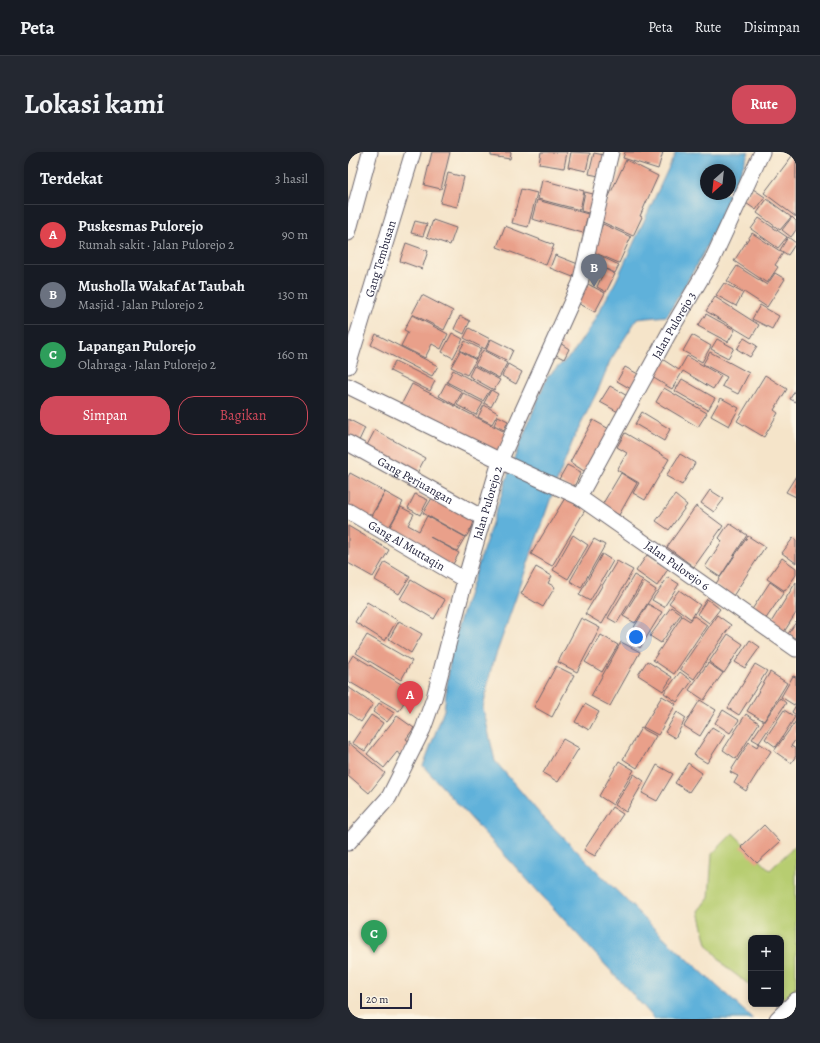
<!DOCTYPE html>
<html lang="id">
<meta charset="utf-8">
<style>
body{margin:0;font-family:Alegreya,serif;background:#242831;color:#f1f3f6}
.controls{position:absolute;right:12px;bottom:12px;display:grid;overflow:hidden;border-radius:8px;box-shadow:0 2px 6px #0003}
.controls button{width:36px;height:36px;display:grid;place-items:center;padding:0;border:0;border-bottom:1px solid #363941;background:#171b24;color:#f1f3f6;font:20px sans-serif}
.compass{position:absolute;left:352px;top:12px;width:36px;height:36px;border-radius:50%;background:#171b24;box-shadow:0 2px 6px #0003;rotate:207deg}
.scale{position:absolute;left:12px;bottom:10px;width:52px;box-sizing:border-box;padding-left:4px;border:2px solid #22223b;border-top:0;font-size:11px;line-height:14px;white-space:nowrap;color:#22223b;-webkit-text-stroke:3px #fcf5e5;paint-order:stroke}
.you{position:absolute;left:288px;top:485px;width:14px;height:14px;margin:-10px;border:3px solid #fff;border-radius:50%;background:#1a73e8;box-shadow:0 0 0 6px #1a73e833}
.badge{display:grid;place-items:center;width:26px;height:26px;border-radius:50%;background:#d1495b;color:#fff;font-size:13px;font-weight:700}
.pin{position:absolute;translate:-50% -33px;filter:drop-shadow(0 1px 2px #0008)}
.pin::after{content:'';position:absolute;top:21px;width:14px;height:12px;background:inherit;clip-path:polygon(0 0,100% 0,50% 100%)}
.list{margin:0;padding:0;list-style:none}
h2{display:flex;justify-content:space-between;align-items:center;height:52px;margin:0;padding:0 16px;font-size:17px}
h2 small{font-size:13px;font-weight:400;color:#9ea1a6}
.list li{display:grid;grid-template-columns:26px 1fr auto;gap:12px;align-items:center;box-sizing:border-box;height:60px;padding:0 16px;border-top:1px solid #363941}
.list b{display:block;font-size:15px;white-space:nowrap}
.list p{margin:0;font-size:13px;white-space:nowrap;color:#9ea1a6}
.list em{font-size:13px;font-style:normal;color:#9ea1a6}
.actions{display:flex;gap:8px;padding:12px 16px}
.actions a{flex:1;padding:9px 0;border:1px solid #d1495b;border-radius:16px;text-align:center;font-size:14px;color:#d1495b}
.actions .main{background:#d1495b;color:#fff}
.map{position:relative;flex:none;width:448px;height:867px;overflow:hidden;border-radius:16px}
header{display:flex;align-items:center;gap:24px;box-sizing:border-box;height:56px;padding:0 20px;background:#171b24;border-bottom:1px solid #363941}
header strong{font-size:19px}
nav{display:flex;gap:22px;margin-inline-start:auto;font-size:14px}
.intro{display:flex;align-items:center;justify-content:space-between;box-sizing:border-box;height:96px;padding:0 24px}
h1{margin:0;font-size:28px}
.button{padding:10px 18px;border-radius:16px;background:#d1495b;color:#fff;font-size:14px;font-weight:700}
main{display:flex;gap:24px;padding:0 24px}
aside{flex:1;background:#171b24;border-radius:16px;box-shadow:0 2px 6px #0003}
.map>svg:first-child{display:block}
.green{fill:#b7cd71;stroke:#6c7856}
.water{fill:#5fb1da;stroke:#406a8a;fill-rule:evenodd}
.building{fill:#e9a08a}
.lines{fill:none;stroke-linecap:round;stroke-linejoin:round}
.minor-casing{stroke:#6c666d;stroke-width:17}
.minor{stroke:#fff;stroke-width:15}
.labels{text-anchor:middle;stroke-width:3;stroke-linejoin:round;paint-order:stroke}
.street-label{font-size:12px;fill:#22223b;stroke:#fcf5e5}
</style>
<header>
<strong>Peta</strong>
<nav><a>Peta</a><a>Rute</a><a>Disimpan</a></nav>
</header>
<div class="intro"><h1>Lokasi kami</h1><a class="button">Rute</a></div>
<main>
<aside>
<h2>Terdekat<small>3 hasil</small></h2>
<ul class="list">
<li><span class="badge" style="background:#e0444e">A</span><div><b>Puskesmas Pulorejo</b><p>Rumah sakit · Jalan Pulorejo 2</p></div><em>90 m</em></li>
<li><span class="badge" style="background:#6b7280">B</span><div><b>Musholla Wakaf At Taubah</b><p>Masjid · Jalan Pulorejo 2</p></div><em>130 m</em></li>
<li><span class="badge" style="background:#2e9e5b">C</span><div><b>Lapangan Pulorejo</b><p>Olahraga · Jalan Pulorejo 2</p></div><em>160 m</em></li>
</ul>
<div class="actions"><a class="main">Simpan</a><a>Bagikan</a></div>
</aside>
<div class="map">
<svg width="448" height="867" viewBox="0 0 448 867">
<rect width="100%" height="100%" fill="#fcf5e5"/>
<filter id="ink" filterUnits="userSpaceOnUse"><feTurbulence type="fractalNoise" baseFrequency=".025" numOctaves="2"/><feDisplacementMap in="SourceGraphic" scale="8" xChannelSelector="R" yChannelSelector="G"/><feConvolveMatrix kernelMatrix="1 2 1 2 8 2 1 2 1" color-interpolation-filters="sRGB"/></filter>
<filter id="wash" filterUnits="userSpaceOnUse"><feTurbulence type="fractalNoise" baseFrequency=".012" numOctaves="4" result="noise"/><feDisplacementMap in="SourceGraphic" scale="16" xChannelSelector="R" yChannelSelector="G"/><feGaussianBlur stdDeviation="0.9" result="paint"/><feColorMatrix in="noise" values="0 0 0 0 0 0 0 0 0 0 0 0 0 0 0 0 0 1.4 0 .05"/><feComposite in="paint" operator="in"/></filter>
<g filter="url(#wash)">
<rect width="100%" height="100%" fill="#f5e4c9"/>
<!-- green -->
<path class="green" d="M385,681L422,718L448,693V838L433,847V786H403V834L379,816L359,792L351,759L361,746L364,702Z"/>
<!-- water -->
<path class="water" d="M328,0H401L355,102L319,164L289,167L262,209L251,236L226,286L207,334L143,517L135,556L147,609L192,662L310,780L405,867H307L75,614L96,558L104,492L163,314L199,225L224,202L243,174L268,129ZM358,18H382V42H358Z"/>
<g id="blocks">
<!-- building -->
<g class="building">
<path d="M84,0H102L93,37L76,33Z"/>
<path d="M143,0H163L162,7L143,4Z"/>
<path d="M193,0H219L216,16L191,12Z"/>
<path d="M223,0L242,1L238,19L220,15Z"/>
<path d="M277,0H315L310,17L275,6Z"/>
<path d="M447,0H448V65L416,41Z"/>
<path d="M246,1L256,3L251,24L241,22Z"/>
<path d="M278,8L310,24L292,64L294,65L285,84L250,68Z"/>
<path d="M100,21L116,25L109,55L92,51Z"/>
<path d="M194,28L236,39L232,58L190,47Z"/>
<path d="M173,37L189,41L180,75L164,71Z"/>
<path d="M405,37L417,45L408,58L395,49Z"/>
<path d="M237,40L249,43L244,62L233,59Z"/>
<path d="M419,47L443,65L432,78L409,61Z"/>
<path d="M189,48L240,62L235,81L184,67Z"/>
<path d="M444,65L448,69V78L443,85L434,78Z"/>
<path d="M411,66L439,85L430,96L403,77Z"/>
<path d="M85,68L108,76L102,93L79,85Z"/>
<path d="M67,69L79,72L75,84L63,81Z"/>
<path d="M255,72L283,85L271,111L243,99Z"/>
<path d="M157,74L206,93L198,113L149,95Z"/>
<path d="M404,81L435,101L427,113L430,115L419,131L386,109Z"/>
<path d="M440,85L448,91L440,103L432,98Z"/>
<path d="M58,91L80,99L74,117L52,109Z"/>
<path d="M207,103L230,112L225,125L202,116Z"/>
<path d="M250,103L271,113L267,121L246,111Z"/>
<path d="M389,114L419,133L427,121L437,127L419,155L379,129Z"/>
<path d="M257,117L267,122L258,140L249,135Z"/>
<path d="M238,131L257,141L247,160L228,150Z"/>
<path d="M376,131L395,141L388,154L368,143Z"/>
<path d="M74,143L105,159L96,178L64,162Z"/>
<path d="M367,145L411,173L403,186L358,159Z"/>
<path d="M412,153L431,164L424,177L404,167Z"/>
<path d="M358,162L387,178L380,190L350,174Z"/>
<path d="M64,163L100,182L93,197L84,192L77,206L53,194L60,180L56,178Z"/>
<path d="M112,164L122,169L116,182L106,177Z"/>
<path d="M121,176L142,187L137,197L116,186Z"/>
<path d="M104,181L115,187L105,206L94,200Z"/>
<path d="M28,182L90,214L84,224L23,193Z"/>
<path d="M344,183L363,194L354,210L335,199Z"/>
<path d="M396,186L409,194L402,205L389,197Z"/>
<path d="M143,187L165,198L160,209L138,198Z"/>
<path d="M369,187L386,196L380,206L363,197Z"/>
<path d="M117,189L133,197L128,207L112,198Z"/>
<path d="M212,191L221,197L216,207L206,202Z"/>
<path d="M135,198L159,211L151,226L127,213Z"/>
<path d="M112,199L128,208L119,223L103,215Z"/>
<path d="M362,200L401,221L390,242L374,234L379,225L355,212Z"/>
<path d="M339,204L373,224L365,237L335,219L324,237L304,225L314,207L331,218Z"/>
<path d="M47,209L87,229L82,239L42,219Z"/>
<path d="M160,212L174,220L168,232L154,224Z"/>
<path d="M126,214L152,228L146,238L121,224Z"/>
<path d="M277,215L292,223L283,237L269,229Z"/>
<path d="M105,218L142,238L135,249L99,230Z"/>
<path d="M417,223L439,237L426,258L430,261L416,285L389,269Z"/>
<path d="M334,227L367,246L360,258L327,239Z"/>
<path d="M98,231L114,240L107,253L91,244Z"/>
<path d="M64,232L159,281L148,304L52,255Z"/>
<path d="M262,234L281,245L272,261L252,250Z"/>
<path d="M316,236L359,261L350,275L308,250Z"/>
<path d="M448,236V250L442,247Z"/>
<path d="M143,238L150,242L143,255L136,251Z"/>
<path d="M115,241L135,251L128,263L109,253Z"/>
<path d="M373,246L391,256L381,274L363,264Z"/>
<path d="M136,253L150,261L144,272L130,265Z"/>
<path d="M294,260L322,277L316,289L287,272Z"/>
<path d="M150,264L160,269L156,278L146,273Z"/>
<path d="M0,267L17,276L9,293L0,288Z"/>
<path d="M245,268L263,278L239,321L222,310Z"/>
<path d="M27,278L77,306L67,325L17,297Z"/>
<path d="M277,281L321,307L297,348L285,341L291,331L269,318L279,301L269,295Z"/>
<path d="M332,302L347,311L334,333L318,324Z"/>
<path d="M219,313L233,320L225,337L210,329Z"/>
<path d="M2,321L37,340L20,369L0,357V325Z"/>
<path d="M273,321L289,331L271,363L254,353Z"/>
<path d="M448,324V345L438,340Z"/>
<path d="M362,338L376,347L366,360L353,351Z"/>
<path d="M37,340L55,350L39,379L21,370Z"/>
<path d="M87,341L130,365L118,385L75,361Z"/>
<path d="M67,342L80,348L72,363L60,356Z"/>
<path d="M327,343L339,353L321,378L308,369Z"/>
<path d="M217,346L237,358L204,414L183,402Z"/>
<path d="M348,354L375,374L346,415L319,395Z"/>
<path d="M53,355L66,362L60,373L71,379L79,364L117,385L109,399L82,385L111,401L103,416L39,380Z"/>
<path d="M381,371L399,383L372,425L357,415L374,389L371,386Z"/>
<path d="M0,374L41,398L25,425L0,411Z"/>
<path d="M225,383L240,393L220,427L205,418Z"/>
<path d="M400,384L417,395L385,444L367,433Z"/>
<path d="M445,386L448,388V411L434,401Z"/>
<path d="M246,387L257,393L233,436L222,429Z"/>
<path d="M254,402L265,409L242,449L231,443Z"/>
<path d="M299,403L320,417L309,434L288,419Z"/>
<path d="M434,406L448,416V423L437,439L419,427Z"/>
<path d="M269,409L285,418L254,472L237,462Z"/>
<path d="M37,410L62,425L51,442L27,428Z"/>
<path d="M188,415L204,424L200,431L207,435L195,455L173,442Z"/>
<path d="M286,423L295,428L269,471L260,466Z"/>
<path d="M320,425L331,432L316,455L304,448Z"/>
<path d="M63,428L97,448L86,467L52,447Z"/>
<path d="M296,430L308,438L287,471L275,464Z"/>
<path d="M422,430L436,440L415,471L401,462Z"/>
<path d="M448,430V461L436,480L422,472Z"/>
<path d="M331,438L352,453L343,467L321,451Z"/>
<path d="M359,447L372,457L361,471L349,462Z"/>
<path d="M19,450L49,468L37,489L7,470Z"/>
<path d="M300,452L314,460L292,496L279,487Z"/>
<path d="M323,455L333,462L313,491L302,484Z"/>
<path d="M369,463L383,473L346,527L332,517Z"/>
<path d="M334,464L342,469L346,464L359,473L326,522L305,508Z"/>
<path d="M233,466L252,476L229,520L210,510Z"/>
<path d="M51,469L74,482L63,501L41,487Z"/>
<path d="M448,470V487L440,482Z"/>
<path d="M380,482L395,492L376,521L361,510Z"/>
<path d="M19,483L64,509L53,528L8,501Z"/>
<path d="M253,483L270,493L254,520L237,510Z"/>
<path d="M402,488L412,495L397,516L387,510Z"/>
<path d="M273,490L292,500L262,554L243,544Z"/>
<path d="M5,503L63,538L51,559L0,529V511Z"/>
<path d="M299,509L324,525L315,539L290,523Z"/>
<path d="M360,511L375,521L356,548L341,538Z"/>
<path d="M407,512L419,519L391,563L380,556Z"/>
<path d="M208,514L226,523L204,565L186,555Z"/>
<path d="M332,520L344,529L329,550L316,541Z"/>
<path d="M422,520L439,531L416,569L399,559Z"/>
<path d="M445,524L448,525V550L446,553L433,545Z"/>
<path d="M0,535L25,552L13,570L0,561Z"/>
<path d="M314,544L328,552L310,583L295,575Z"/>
<path d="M432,546L438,551L411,591L404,587Z"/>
<path d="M352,548L368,558L352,584L336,574Z"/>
<path d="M31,551L46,561L39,570L25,560Z"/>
<path d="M237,552L251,560L241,578L227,570Z"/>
<path d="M448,553V563L444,560Z"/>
<path d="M375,558L391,568L382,581L367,571Z"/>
<path d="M436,558L447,565L428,595L417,587Z"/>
<path d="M329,560L338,566L327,586L317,580Z"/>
<path d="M398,562L411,571L388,607L375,598Z"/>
<path d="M23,563L35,571L17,599L4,591Z"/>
<path d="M49,564L66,576L58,587L63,591L53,603L49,600L36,616L19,602Z"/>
<path d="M448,569V587L443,594L448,597V604L443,611L426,599Z"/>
<path d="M364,575L377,583L359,611L346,603Z"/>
<path d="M293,576L308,584L289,616L275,607Z"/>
<path d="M215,587L231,596L210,630L195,621Z"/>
<path d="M0,590L37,621L21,641L0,623Z"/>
<path d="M401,590L409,595L411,591L423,599L398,639L386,631L390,624L382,620Z"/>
<path d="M271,609L286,618L265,653L251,644Z"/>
<path d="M340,611L354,621L341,640L327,631Z"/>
<path d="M309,613L325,622L309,649L294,641Z"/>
<path d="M286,622L296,629L278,660L267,653Z"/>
<path d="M264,655L275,662L247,704L236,698Z"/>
<path d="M416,673L432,690L409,711L393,695Z"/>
</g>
</g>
</g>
<g filter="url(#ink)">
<use href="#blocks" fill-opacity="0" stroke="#6c666d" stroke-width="1"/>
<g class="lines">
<!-- minor casing -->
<g class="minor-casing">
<g id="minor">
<path d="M0,81L22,0"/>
<path id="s1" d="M0,214L65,0"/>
<path id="s2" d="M0,234L163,314L231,345L448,497"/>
<path id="s3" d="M0,291L135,366"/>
<path id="s4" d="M231,345L321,181L365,106L414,0"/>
<path id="s5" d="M0,359L117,428"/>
<path id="s6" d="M0,691L41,645L75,577L86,546L117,428L152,309L232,131L263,0"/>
<path d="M429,867L448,848"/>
</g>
</g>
<!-- minor -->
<use href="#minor" class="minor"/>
</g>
</g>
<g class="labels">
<!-- street labels -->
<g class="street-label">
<text dy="4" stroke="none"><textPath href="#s1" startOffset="112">Gang Tembusan</textPath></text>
<text dy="4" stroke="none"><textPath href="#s4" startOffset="196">Jalan Pulorejo 3</textPath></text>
<text dy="4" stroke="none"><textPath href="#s3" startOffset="77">Gang Perjuangan</textPath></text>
<text dy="4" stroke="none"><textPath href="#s6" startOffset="373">Jalan Pulorejo 2</textPath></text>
<text dy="4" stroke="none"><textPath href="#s5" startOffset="68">Gang Al Muttaqin</textPath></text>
<text dy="4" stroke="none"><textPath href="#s2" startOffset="376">Jalan Pulorejo 6</textPath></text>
</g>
</g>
</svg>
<div class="controls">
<button>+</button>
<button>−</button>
</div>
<svg class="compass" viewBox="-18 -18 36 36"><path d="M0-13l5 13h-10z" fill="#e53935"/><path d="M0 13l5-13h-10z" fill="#9ea1a6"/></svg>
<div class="scale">20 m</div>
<div class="you"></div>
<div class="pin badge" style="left:62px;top:562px;background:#e0444e">A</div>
<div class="pin badge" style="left:246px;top:135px;background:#6b7280">B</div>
<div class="pin badge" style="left:26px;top:801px;background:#2e9e5b">C</div>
</div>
</main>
